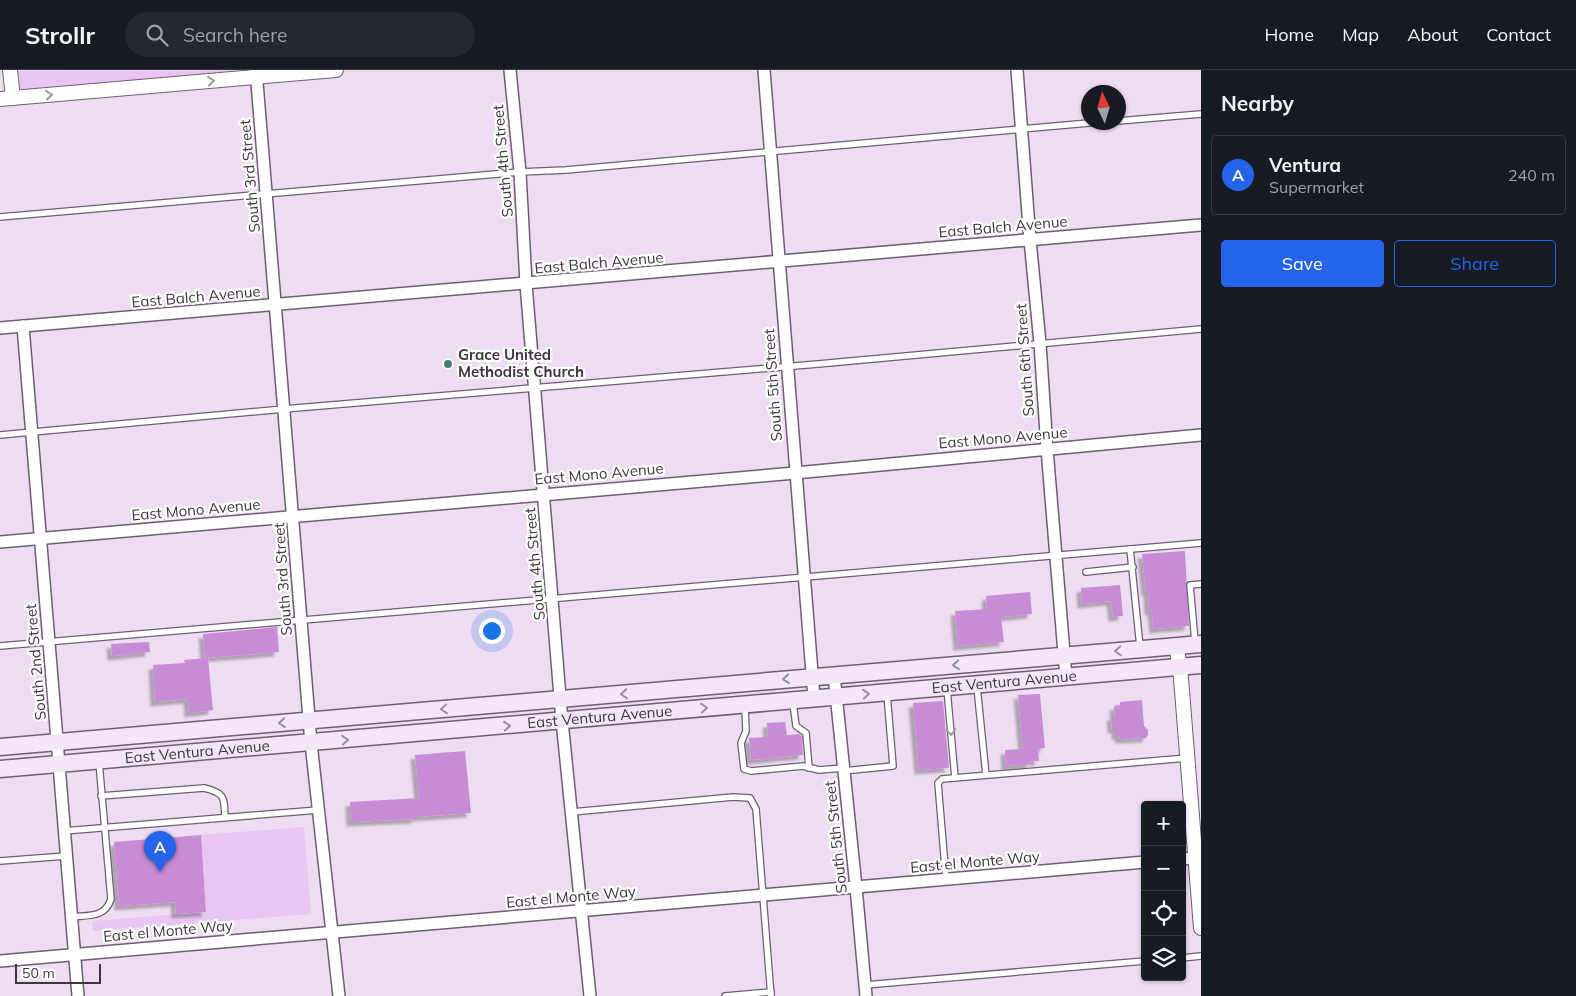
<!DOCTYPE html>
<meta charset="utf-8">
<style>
body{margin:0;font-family:Mulish,sans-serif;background:#242831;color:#f1f3f6}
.controls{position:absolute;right:15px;bottom:15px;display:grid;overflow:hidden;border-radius:5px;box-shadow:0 1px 4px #0004}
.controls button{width:45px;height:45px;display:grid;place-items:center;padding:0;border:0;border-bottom:1px solid #363941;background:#171b24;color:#f1f3f6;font:25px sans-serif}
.compass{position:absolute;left:1081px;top:15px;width:45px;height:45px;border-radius:50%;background:#171b24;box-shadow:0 1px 4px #0004;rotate:355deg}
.scale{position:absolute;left:15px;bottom:12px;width:86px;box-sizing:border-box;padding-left:5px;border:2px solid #3d363e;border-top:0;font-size:14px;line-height:18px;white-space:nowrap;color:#3d363e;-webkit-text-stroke:4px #fff;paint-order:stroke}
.you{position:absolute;left:491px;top:560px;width:18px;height:18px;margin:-12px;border:4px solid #fff;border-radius:50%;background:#1a73e8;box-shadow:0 0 0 8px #1a73e833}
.badge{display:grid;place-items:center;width:32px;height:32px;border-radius:50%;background:#2563eb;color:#fff;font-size:16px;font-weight:700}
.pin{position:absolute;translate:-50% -41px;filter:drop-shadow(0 1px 2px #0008)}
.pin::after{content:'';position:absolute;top:26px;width:18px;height:15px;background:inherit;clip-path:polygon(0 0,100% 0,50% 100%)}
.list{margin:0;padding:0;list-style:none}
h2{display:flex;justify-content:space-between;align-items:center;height:65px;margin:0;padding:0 20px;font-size:21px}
h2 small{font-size:16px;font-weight:400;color:#9ea1a6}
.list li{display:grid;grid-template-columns:32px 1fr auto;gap:15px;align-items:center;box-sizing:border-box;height:80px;margin:0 10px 10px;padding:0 10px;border:1px solid #363941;border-radius:5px}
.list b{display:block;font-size:19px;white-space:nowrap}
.list p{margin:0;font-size:16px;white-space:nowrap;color:#9ea1a6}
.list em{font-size:16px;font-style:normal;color:#9ea1a6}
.actions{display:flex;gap:10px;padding:15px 20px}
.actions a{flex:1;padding:11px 0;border:1px solid #2563eb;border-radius:5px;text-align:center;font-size:18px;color:#2563eb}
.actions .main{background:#2563eb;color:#fff}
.icon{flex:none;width:28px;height:28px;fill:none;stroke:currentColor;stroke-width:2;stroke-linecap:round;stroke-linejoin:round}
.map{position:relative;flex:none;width:1201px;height:926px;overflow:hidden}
header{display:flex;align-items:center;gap:30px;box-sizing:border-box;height:70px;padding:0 25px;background:#171b24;border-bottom:1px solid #363941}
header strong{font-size:24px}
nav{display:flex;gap:28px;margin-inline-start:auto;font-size:18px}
.search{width:350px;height:45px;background:#242831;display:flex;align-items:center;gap:12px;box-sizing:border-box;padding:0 18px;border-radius:28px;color:#9ea1a6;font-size:19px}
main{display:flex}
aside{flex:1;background:#171b24}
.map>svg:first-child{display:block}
.green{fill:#eac4f3}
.building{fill:#c88bd6;filter:url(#shadow)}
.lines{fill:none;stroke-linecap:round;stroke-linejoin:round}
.service-casing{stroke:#6e5e71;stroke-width:8}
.minor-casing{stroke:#6e5e71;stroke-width:14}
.tertiary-casing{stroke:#6e5e71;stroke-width:16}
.secondary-casing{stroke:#6e5e71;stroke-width:19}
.service{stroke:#fff;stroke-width:5.5}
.minor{stroke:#fff;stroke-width:11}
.tertiary{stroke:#fff;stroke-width:14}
.secondary{stroke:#f5e5f9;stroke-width:16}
.oneway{stroke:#9e9a9e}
.oneway2{stroke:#998e9c}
.poi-dot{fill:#3f8070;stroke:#fff;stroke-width:2}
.labels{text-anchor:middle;stroke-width:4.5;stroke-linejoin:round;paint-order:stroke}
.street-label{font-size:15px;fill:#3d363e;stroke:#fff}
.poi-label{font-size:15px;font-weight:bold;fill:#3d363e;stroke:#fff;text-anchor:start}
</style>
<header>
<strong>Strollr</strong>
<div class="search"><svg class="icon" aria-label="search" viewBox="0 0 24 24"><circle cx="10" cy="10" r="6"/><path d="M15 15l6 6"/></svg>Search here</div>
<nav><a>Home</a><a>Map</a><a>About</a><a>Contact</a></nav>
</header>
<main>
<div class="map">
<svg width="1201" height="926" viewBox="0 0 1201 926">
<defs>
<filter id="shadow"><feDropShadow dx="-4.5" dy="4.5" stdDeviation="1" flood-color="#0004"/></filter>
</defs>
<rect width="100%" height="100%" fill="#eedcf2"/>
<!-- green -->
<g class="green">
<path d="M19,1L233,0L232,2L22,21L19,17Z"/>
<path d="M304,757L311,844L93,861L92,851L206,842L201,765Z"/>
</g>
<!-- building -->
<g class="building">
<path d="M1185,481L1189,556L1154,559L1152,541H1149L1148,522H1146L1142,484Z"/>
<path d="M1120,515L1123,546L1113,547L1111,531L1082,534L1081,518Z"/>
<path d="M1030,522L1032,544L1001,547L1004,572L958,576L955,541L987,539L986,526Z"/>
<path d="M277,557L279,582L205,588L203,564Z"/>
<path d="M149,572L150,582L112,586L111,574Z"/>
<path d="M208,588L213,640L189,643L188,629L155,632L153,595L185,593L184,590Z"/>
<path d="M1040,624L1045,678L1038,679L1039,691H1030L1031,694L1006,696L1005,680L1023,679L1018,625Z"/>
<path d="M1142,630L1144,656L1148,660V665L1146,668L1120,669L1119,665H1116V659H1112L1111,646H1115L1114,636L1120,635V632Z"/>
<path d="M943,631L949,698L919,700L913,633Z"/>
<path d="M785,652L787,665L799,664L802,666L803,685L751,690L749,668L768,667L767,653Z"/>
<path d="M465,681L471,743L416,747V749L351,752L350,732L419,728L415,685Z"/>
<path d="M201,765L206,842L176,844L175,832L119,836L114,772Z"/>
</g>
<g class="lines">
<!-- service casing -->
<g class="service-casing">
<g id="service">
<path d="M1118,51L1201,44"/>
<path d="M0,147L520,102L566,100L1100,52"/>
<path d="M0,365L284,339L818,294L1201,259"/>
<path d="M1130,479L1140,577"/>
<path d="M1086,502L1133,497"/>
<path d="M1195,572L1190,515L1201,514"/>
<path d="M0,576L1201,473"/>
<path d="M977,617L986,705"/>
<path d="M947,619L955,708"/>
<path d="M793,633L796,656L806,663L809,698"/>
<path d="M745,637L746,661L741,673L744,699L751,701L803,696L819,700L843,698"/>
<path d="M843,701L893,696L887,624"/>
<path d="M101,726L204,718C225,723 224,727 225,747"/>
<path d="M572,742L733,727L750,728L756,739L771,926"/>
<path d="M64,761L318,740"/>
<path d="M0,791L66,786"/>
<path d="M946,809L938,713L942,709L1187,688"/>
<path d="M71,847C89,845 105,848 111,829L99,692"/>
<path d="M1182,888L1201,886"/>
<path d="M865,915L1145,891"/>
<path d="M725,926L771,922"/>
</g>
</g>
<!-- minor casing -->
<g class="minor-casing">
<g id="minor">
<path d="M256,0L311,673L339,926"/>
<path d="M510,0L520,102L526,214L562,651L590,926"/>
<path d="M764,0L814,628"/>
<path d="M1017,0L1030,170L1040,273L1047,379L1066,607"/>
<path d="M23,256L78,926"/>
<path d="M0,258L1201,155"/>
<path d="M0,472L795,403L1201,365"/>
<path d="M834,605L856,817L866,926"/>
<path d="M1182,789L1195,788"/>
<path d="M0,891L1145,792"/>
</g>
</g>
<!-- tertiary casing -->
<g class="tertiary-casing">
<g id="tertiary">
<path d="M10,0L13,28"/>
<path d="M0,29L336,0"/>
<path d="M1176,576L1180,596L1201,858"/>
</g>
</g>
<!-- secondary casing -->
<g class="secondary-casing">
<g id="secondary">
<path d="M0,677L1201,574"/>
<path id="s1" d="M0,699L1201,595"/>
</g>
</g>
<!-- service -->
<use href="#service" class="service"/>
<!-- minor -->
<use href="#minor" class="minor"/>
<!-- tertiary -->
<use href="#tertiary" class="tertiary"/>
<!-- secondary -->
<use href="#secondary" class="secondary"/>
</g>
<!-- one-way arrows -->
<defs><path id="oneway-chevron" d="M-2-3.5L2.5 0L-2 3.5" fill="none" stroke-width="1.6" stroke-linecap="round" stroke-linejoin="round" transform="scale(1.25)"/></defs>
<g class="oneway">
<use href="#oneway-chevron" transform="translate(211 11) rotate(-5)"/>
<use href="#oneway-chevron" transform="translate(49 25) rotate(-5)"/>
<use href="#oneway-chevron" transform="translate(951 662) rotate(85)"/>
</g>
<g class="oneway2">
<use href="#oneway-chevron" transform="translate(1118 581) rotate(175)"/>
<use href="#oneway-chevron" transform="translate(956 595) rotate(175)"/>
<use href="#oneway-chevron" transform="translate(786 609) rotate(175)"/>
<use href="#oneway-chevron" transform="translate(624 624) rotate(175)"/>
<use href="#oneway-chevron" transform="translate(866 624) rotate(-5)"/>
<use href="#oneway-chevron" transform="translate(704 638) rotate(-5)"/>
<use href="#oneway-chevron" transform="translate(444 639) rotate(175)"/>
<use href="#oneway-chevron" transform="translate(282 653) rotate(175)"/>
<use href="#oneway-chevron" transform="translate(507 656) rotate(-5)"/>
<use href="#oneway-chevron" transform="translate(345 670) rotate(-5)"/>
</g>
<!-- markers -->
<circle class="poi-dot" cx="448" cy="294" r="5"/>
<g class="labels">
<!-- street labels -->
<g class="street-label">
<text transform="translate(503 91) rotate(-95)" y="5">South 4th Street</text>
<text transform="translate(250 106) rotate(-95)" y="5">South 3rd Street</text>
<text transform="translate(1003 157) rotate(-5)" y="5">East Balch Avenue</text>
<text transform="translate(599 193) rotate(-5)" y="5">East Balch Avenue</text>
<text transform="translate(196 227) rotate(-5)" y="5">East Balch Avenue</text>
<text transform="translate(1025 290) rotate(-94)" y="5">South 6th Street</text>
<text transform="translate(773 315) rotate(-94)" y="5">South 5th Street</text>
<text transform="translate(1003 368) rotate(-5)" y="5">East Mono Avenue</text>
<text transform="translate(599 404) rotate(-5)" y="5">East Mono Avenue</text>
<text transform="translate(196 440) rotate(-5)" y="5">East Mono Avenue</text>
<text transform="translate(535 494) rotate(-95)" y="5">South 4th Street</text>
<text transform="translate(283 509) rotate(-94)" y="5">South 3rd Street</text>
<text transform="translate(36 592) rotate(-95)" y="5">South 2nd Street</text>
<text dy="5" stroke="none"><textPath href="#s1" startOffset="1008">East Ventura Avenue</textPath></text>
<text dy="5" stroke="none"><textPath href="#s1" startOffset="602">East Ventura Avenue</textPath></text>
<text dy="5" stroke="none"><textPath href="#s1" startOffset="198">East Ventura Avenue</textPath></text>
<text transform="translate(836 767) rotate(-96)" y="5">South 5th Street</text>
<text transform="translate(975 792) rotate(-5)" y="5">East el Monte Way</text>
<text transform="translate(571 827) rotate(-5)" y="5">East el Monte Way</text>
<text transform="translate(168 861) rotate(-5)" y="5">East el Monte Way</text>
</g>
<!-- poi labels -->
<g class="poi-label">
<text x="458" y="290">Grace United<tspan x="458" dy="17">Methodist Church</tspan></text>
</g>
</g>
</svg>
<div class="controls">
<button>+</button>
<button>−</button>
<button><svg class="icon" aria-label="locate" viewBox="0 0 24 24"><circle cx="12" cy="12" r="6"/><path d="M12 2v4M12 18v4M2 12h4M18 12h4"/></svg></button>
<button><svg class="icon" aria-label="layers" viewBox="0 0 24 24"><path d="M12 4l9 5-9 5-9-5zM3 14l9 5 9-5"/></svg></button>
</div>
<svg class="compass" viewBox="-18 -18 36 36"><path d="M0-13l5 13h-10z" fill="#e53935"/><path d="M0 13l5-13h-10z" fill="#9ea1a6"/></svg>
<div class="scale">50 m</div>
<div class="you"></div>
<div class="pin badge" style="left:160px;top:802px">A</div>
</div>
<aside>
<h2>Nearby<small></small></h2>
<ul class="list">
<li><span class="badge">A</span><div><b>Ventura</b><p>Supermarket</p></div><em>240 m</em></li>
</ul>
<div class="actions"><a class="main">Save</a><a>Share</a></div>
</aside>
</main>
